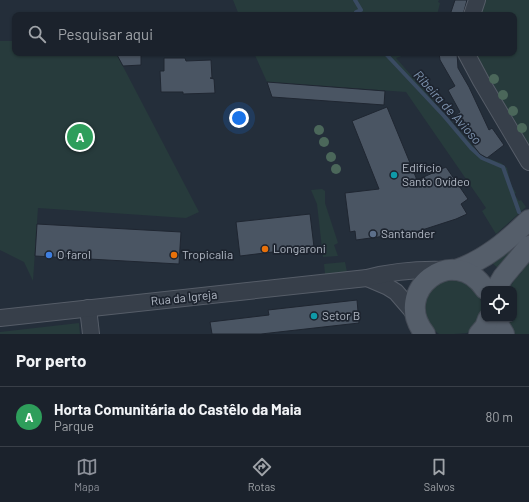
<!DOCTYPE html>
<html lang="pt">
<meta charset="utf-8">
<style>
body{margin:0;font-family:Barlow,sans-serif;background:#242a34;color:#f1f3f6}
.controls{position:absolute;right:12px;bottom:12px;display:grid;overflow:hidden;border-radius:8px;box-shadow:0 1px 3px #0004}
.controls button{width:36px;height:36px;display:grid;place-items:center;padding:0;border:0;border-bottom:1px solid #393f48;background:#1b222c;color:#f1f3f6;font:20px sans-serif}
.you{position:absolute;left:239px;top:118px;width:14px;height:14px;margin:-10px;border:3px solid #fff;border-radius:50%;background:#1a73e8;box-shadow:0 0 0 6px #1a73e833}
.badge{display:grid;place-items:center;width:26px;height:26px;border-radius:50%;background:#8c9099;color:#fff;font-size:13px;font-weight:700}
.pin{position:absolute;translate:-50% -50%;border:2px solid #fff;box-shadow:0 1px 4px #0006}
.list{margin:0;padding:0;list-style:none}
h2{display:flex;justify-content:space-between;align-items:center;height:52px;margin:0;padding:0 16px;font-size:17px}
h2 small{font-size:13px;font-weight:400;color:#a0a4a9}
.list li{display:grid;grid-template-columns:26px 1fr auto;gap:12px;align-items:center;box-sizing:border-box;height:60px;padding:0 16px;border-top:1px solid #393f48}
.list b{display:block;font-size:15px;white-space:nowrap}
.list p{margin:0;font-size:13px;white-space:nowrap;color:#a0a4a9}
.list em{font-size:13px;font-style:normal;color:#a0a4a9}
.icon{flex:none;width:22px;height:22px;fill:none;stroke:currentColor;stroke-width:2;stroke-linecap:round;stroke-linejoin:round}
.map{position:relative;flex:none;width:529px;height:334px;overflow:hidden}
.search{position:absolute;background:#1b222c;box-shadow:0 1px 3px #0004;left:12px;right:12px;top:12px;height:44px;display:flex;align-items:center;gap:10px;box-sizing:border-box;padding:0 14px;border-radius:8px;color:#a0a4a9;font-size:15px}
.sheet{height:112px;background:#1b222c}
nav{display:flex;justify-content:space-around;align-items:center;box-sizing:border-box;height:56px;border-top:1px solid #393f48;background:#1b222c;font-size:11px;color:#a0a4a9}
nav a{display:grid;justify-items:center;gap:2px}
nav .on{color:#8c9099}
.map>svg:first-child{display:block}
.green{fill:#273b3c}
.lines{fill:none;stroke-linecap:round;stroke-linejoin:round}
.stream{stroke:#3a4b62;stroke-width:4}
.building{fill:#4a5563;stroke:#1f2631}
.minor-casing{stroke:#565d68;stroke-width:18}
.major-casing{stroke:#444b56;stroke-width:22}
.minor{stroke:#373f4a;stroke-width:16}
.major{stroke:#555e6a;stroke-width:20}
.tree{fill:#4b675a}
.culture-dot{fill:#0f9aa8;stroke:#1d242f;stroke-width:1.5}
.service-dot{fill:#5c6f8a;stroke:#1d242f;stroke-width:1.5}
.food-dot{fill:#e8710a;stroke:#1d242f;stroke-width:1.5}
.shop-dot{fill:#3f7fe0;stroke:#1d242f;stroke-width:1.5}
.labels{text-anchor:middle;stroke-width:3.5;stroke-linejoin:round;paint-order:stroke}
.poi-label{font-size:12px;fill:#b3bac6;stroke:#1d242f;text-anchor:start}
.street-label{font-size:12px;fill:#b3bac6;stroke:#1d242f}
.water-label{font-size:13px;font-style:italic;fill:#7c91ac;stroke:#1d242f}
</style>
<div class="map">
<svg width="529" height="334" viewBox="0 0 529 334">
<rect width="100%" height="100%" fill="#242e3a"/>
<!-- green -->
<g class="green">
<path d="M233,0H439L438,2L440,3L437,15H239Z"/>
<path d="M484,0H529V153L472,53H514V15H479Z"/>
<path d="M0,41H15V53H116L199,212L186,218L38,208L33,281L24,262L0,250Z"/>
<path d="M254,53H410L396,58L480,154L487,158L501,163L507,168L511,185L516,193L514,194L519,201L521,200L526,207L496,234L482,211L486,208L406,92L267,82Z"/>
<path d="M322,189L325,191V203L338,243L334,245L338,256L323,257L317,204L311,190Z"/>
<path d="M529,229V239L501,271L490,261Z"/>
<path d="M529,259V334H512L505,319H514V289H509L515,279L522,272L519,270Z"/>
<path d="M345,262L347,272L325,274L324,264Z"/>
<path d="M460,279C476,292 490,300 476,322C474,326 472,331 467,333C461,334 446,334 439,334L428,325L423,301L437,282Z"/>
<path d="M79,323L80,334H0V332Z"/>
</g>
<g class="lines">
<!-- stream -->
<g class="stream">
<path d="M355,0L361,10L356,12L357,15"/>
<path d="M385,53L444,116L471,148L482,158L503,167L519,212"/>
</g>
</g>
<!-- building -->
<g class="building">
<path d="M455,0H467L463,15H450Z"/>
<path d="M116,53H141V65L123,66Z"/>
<path d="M439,53H457L458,68L469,87L489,130L492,128L504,145L487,158L480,154L472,144L476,140L454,116L460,112L448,90L455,86L440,60Z"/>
<path d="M164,58H185L186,61L211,60L212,78H210L214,79L215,93L183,94V92H161L160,71H164Z"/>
<path d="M267,82L385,91L384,105L272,97Z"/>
<path d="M387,107L417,180L446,167L468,199L461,204L467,214L456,219L419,231L400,234L356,240L355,231L350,232L345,193L379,189L352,121Z"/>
<path d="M310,214L314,247L240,256L236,222Z"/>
<path d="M37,224L181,232L179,264L35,256Z"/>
<path d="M357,300L359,323L261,334H212L210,322L269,315L268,310Z"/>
</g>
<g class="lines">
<!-- minor casing -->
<g class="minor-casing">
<g id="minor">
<path d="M472,15L477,0"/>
<path d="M466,53L481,81L529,162"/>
<path d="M367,278L388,287L396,292L415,314"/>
<path d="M88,308L91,334"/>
<path d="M0,318L367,278C394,271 419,269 446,270"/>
</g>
</g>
<!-- major casing -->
<g class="major-casing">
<g id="major">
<path d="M456,270C485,260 507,241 529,220"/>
<path d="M496,289L503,277L529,246"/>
<path d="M495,319L504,334"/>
<path d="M425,334C390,291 454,242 485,289"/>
<path d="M479,334L485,327L488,319"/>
</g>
</g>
<!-- minor -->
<use href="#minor" class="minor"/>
<!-- major -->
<use href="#major" class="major"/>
</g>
<!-- trees -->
<g class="tree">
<circle cx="494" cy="79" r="5"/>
<circle cx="503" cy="95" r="5"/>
<circle cx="513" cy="111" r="5"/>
<circle cx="522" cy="128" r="5"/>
<circle cx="319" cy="130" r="5"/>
<circle cx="324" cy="142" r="5"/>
<circle cx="331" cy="157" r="5"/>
<circle cx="336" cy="169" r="5"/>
</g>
<!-- markers -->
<g class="culture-dot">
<circle cx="394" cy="175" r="4"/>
<circle cx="314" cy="316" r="4"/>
</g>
<circle class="service-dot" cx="373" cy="234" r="4"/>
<g class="food-dot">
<circle cx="265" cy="249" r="4"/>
<circle cx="174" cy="255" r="4"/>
</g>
<circle class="shop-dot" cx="49" cy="255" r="4"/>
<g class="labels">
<!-- poi labels -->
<g class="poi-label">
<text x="402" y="172">Edifício<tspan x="402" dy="14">Santo Ovídeo</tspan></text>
<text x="381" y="238">Santander</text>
<text x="273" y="253">Longaroni</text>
<text x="57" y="259">O farol</text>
<text x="182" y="259">Tropicalia</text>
<text x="322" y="320">Setor B</text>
</g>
<!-- street labels -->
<g class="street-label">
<text transform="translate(184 298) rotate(-6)" y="4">Rua da Igreja</text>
</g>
<!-- water labels -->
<g class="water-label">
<text transform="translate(448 107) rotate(48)" y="5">Ribeira de Avioso</text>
</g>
</g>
</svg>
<div class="controls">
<button><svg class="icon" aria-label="locate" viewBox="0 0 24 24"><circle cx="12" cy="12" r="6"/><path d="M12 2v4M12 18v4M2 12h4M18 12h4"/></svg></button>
</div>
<div class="you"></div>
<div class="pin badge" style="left:80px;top:137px;background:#2e9e5b">A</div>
<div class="search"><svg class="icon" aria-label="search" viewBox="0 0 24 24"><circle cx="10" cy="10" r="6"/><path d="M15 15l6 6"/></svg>Pesquisar aqui</div>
</div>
<section class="sheet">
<h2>Por perto<small></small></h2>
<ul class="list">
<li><span class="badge" style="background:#2e9e5b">A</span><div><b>Horta Comunitária do Castêlo da Maia</b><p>Parque</p></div><em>80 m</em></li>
</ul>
</section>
<nav>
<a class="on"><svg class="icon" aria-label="map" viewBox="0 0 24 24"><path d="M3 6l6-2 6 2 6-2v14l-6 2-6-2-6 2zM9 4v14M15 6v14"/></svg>Mapa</a>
<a><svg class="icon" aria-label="directions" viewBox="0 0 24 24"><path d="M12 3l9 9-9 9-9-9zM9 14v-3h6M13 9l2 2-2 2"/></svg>Rotas</a>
<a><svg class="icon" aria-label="saved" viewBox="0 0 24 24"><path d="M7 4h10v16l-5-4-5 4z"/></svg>Salvos</a>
</nav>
